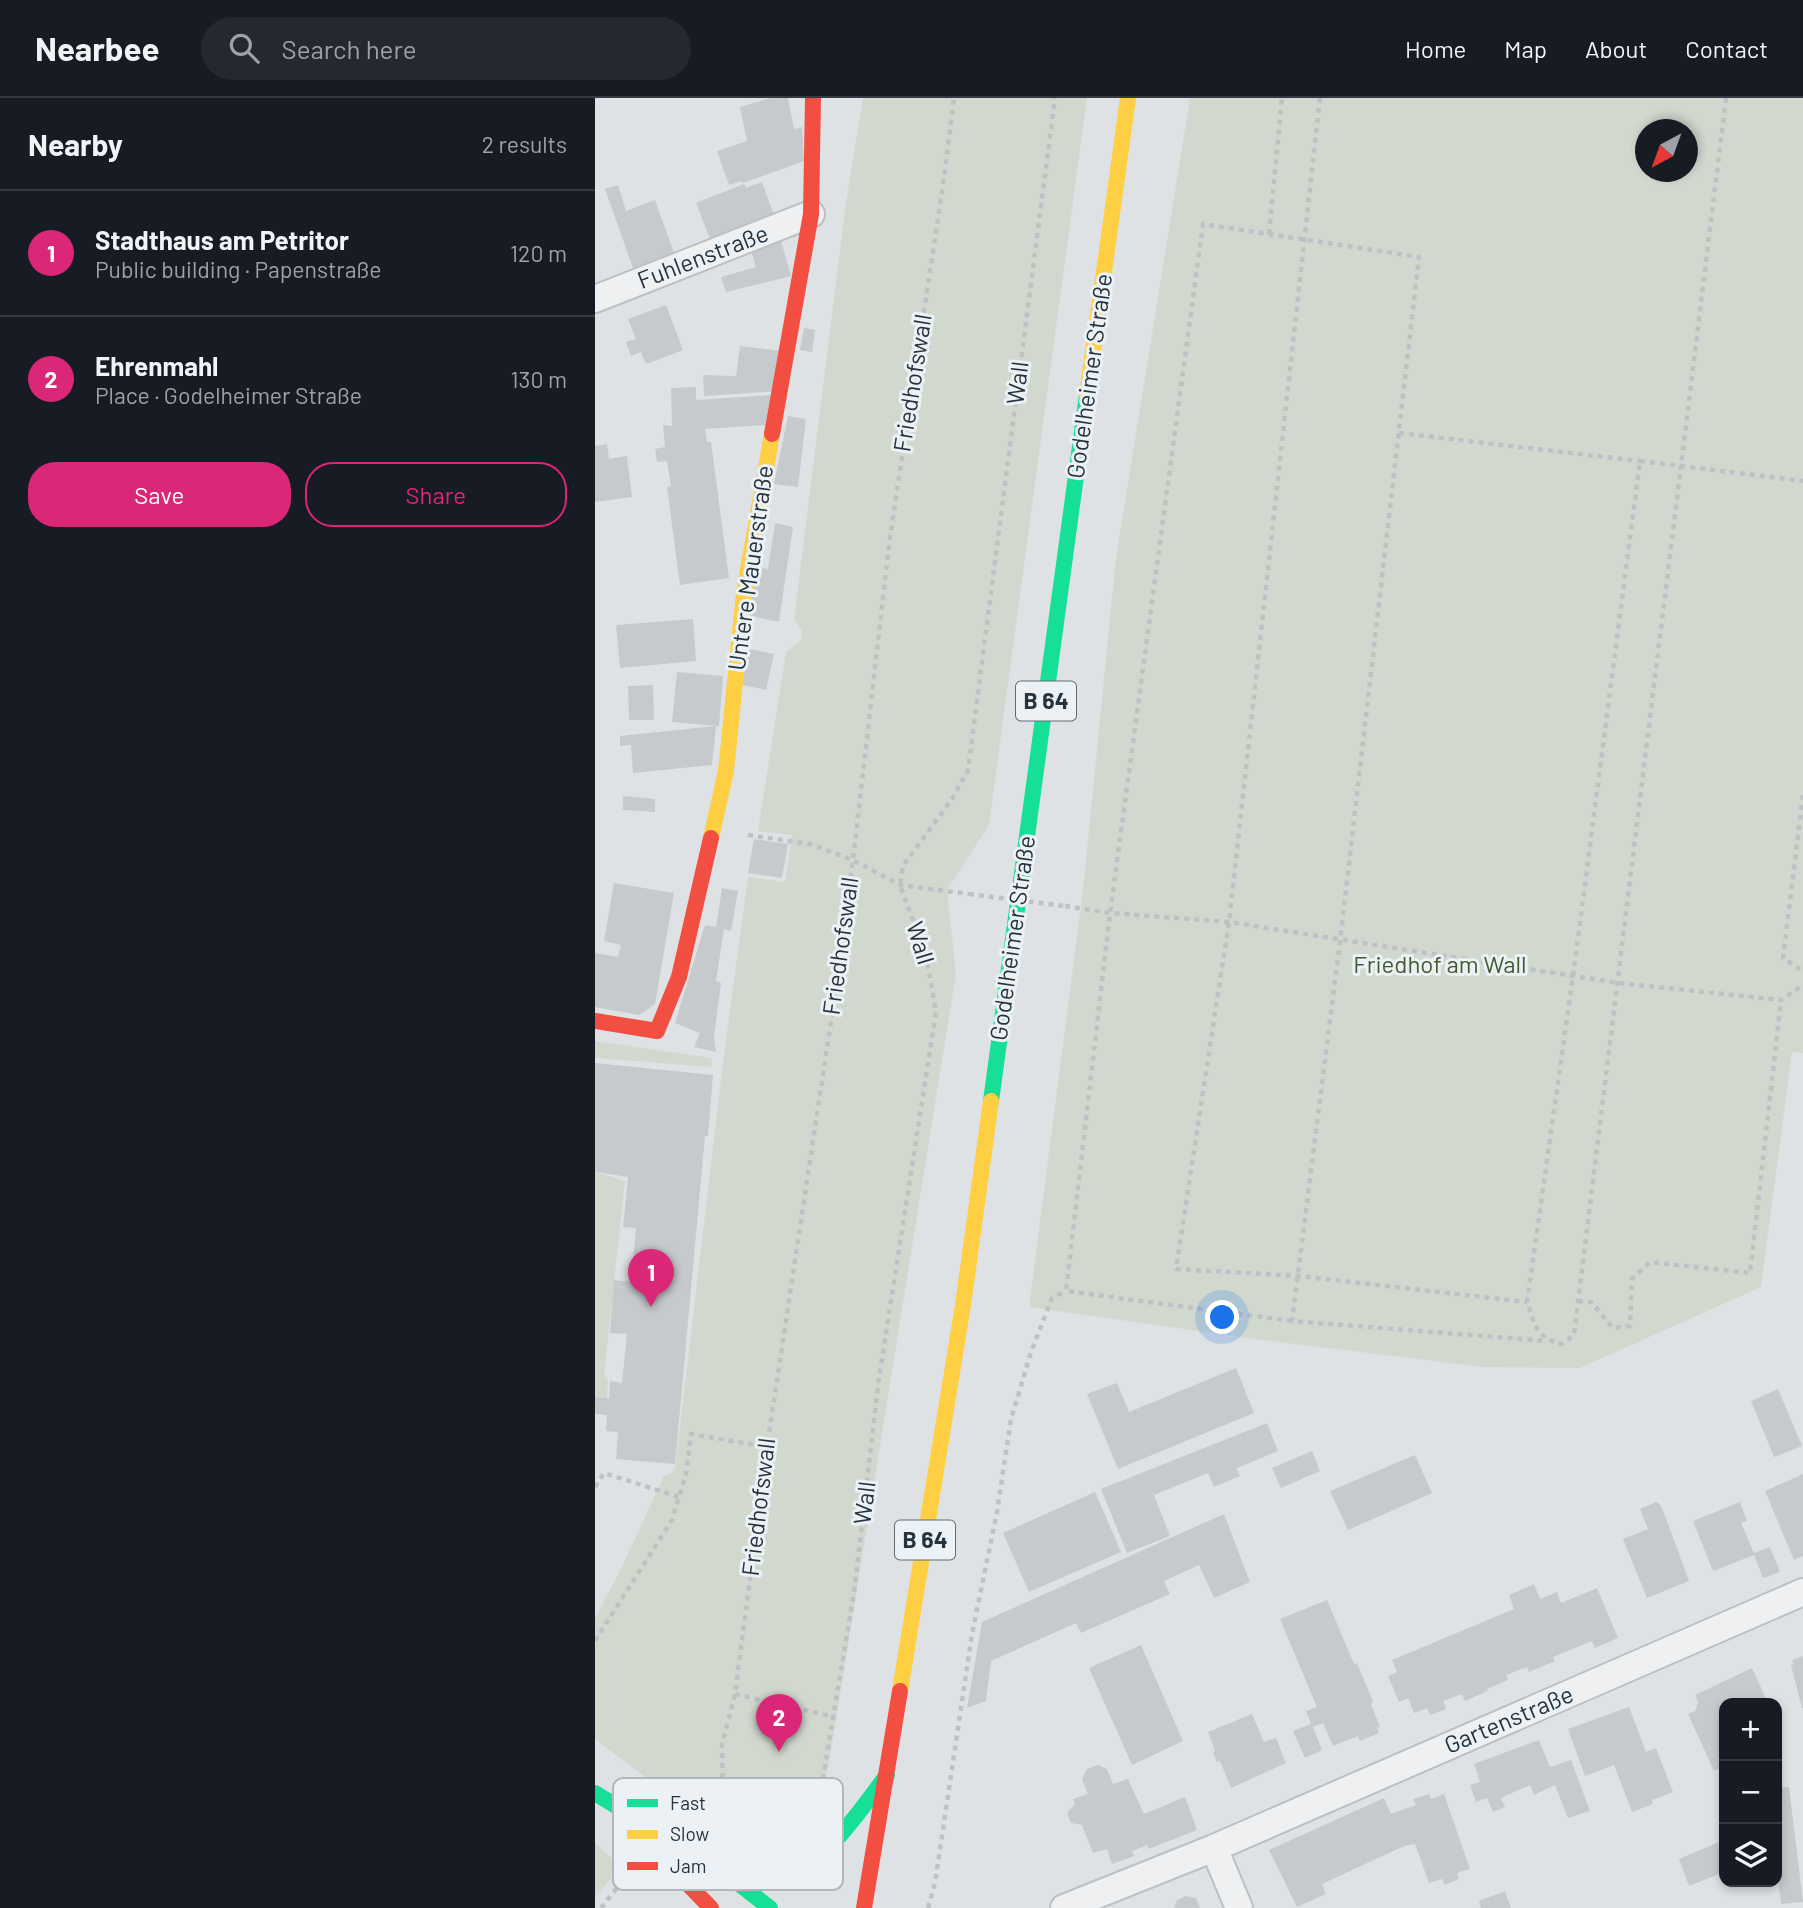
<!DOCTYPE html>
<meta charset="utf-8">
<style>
body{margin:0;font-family:Barlow,sans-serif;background:#242831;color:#f1f3f6}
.controls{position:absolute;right:21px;bottom:21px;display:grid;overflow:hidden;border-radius:14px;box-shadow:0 4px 10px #0003}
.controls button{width:63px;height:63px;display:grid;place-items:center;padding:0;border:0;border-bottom:2px solid #363941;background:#171b24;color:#f1f3f6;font:35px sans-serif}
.compass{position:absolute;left:1040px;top:21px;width:63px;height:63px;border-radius:50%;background:#171b24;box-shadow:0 4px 10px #0003;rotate:221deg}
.you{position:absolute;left:628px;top:1220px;width:24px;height:24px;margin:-18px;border:5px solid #fff;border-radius:50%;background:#1a73e8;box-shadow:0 0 0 10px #1a73e833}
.badge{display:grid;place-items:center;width:46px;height:46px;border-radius:50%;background:#db2777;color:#fff;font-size:23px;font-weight:700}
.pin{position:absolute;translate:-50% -58px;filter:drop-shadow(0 2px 4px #0008)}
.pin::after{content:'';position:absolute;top:37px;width:24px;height:21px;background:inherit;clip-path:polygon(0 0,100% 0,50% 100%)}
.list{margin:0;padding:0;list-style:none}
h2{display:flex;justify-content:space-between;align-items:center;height:91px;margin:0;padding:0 28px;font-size:30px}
h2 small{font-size:23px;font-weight:400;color:#9ea1a6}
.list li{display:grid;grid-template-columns:46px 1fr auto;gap:21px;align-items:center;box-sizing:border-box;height:126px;padding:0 28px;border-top:2px solid #363941}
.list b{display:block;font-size:26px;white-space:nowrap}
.list p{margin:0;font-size:23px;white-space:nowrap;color:#9ea1a6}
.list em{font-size:23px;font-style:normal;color:#9ea1a6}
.actions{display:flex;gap:14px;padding:21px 28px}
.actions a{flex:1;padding:16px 0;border:2px solid #db2777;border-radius:28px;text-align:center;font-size:24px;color:#db2777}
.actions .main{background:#db2777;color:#fff}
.icon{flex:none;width:38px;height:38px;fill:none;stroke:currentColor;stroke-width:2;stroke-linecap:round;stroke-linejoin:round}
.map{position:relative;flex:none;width:1208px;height:1810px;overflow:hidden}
header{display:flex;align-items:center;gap:42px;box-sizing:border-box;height:98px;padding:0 35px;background:#171b24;border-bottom:2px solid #363941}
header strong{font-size:33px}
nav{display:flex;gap:38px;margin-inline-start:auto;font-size:24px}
.search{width:490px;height:63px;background:#242831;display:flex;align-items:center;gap:18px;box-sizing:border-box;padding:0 24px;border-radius:38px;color:#9ea1a6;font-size:26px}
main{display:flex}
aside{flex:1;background:#171b24}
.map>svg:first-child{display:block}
.green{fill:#d1d9cf;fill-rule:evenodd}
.building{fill:#c7cacc}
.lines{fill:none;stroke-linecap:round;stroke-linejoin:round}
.street-casing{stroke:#bdc0c2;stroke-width:30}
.path{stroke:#bec2c4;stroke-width:4.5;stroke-dasharray:5 5;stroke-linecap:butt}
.street{stroke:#eef0f1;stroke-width:26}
.fast{stroke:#16e098;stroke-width:16}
.slow{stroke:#ffcf43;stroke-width:16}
.jam{stroke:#f24e42;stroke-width:16}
.path-bridge{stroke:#bec2c4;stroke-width:4.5;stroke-dasharray:5 5;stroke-linecap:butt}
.labels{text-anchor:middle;stroke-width:6;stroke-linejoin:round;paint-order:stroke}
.shield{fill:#ebf1f5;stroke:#606c75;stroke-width:2}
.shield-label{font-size:23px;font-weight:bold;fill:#25333e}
.street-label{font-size:24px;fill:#25333e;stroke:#ebf1f5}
.park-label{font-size:24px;fill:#415b32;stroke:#ebf1f5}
.key{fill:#ebf1f5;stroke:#b0b8be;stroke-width:2}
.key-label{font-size:19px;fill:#25333e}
</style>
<header>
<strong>Nearbee</strong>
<div class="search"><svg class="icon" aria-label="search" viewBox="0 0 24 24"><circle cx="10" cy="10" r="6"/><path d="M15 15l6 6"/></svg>Search here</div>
<nav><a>Home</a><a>Map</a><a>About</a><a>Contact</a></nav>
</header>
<main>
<aside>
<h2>Nearby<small>2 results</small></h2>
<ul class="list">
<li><span class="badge">1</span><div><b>Stadthaus am Petritor</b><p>Public building · Papenstraße</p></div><em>120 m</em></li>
<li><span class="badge">2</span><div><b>Ehrenmahl</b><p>Place · Godelheimer Straße</p></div><em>130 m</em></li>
</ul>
<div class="actions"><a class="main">Save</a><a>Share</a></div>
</aside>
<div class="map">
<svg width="1208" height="1810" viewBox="0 0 1208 1810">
<rect width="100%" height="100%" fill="#dfe2e4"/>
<!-- green -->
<g class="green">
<path d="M268,0H492L394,727L352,792L361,876L234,1665L223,1709L210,1732L193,1748L183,1752L160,1750L140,1746L127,1737L0,1641V1519L24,1475L69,1378L75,1376L80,1371L128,964L153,779L190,784L197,737L163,733L191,554L206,542L207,532L199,522L251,104Z"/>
<path d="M595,0H1208V955L1197,954L1166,1189L985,1270L888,1269L667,1242L434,1209L488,792L521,460ZM1050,32H1092V74H1050Z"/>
<path d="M0,943L117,960L116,969L0,960Z"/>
<path d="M0,1074L30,1083L9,1277L13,1282L12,1300L0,1299Z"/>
<path d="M0,1745L26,1769L0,1799Z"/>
</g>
<!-- building -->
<g class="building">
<path d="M176,0H193L199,31L207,29L209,63L148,85L147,83L134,87L122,53L152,43L145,9Z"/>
<path d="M167,84L179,117L115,141L101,105L149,86L151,90Z"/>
<path d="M23,87L31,113L60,102L79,155L38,170L10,91Z"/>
<path d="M184,136L196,178L131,194L126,179L161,169L154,146Z"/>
<path d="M71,207L88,252L51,266L46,254L36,258L31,244L41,241L33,221Z"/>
<path d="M209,230L220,232L217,254L205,252Z"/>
<path d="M145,248L187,253L182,293L109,298L108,277L141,278Z"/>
<path d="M101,289V302L176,297L170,327L110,331L112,344H116L134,480L85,487L72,389L76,388L72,363L62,364L60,351L70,349L68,327L77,328L76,290Z"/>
<path d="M193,318L211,321L203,389L179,386Z"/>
<path d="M12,346L14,361L32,358L37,399L0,404V348Z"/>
<path d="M180,425L198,429L184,523H179L152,517L163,469L173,471Z"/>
<path d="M98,521L101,563L25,570L21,527Z"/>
<path d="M154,551L179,556L171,592L147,587Z"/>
<path d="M82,574L128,578L124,628L77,624Z"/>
<path d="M58,587L59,622H34L33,588Z"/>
<path d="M121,628L117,667L38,675L36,647L25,648V638Z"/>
<path d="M28,698L60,701V714L28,712Z"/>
<path d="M159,741L193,746L187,780L153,775Z"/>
<path d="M19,785L79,795L60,906L44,917L0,909V855L23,859L26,847L9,843Z"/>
<path d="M127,790L143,793L136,833L129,831L121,883L126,885L119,940L121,954L99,949L105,935L80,925L110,827L121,829Z"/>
<path d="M0,965L118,977L113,1038H110L80,1366L21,1361L23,1334L11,1333L12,1317L0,1316V1299L14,1300L15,1283L27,1285L32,1236L15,1235L19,1182L36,1184L41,1130L28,1129L33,1079L0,1074Z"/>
<path d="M641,1270L659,1315L523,1371L492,1296L522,1285L534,1314Z"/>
<path d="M1183,1291L1207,1348L1179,1359L1156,1303Z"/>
<path d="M672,1325L683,1353L642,1370L645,1378L619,1389L613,1375L559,1397L575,1438L532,1455L506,1391Z"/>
<path d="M717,1353L725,1373L686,1390L677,1370Z"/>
<path d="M820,1357L837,1395L753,1432L735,1393Z"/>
<path d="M1208,1376V1458L1199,1462L1170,1393Z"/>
<path d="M500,1394L526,1454L434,1494L408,1435Z"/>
<path d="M1061,1404L1065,1406L1072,1423L1094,1483L1052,1500L1028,1441L1053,1431L1045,1411Z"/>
<path d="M1145,1404L1152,1423L1146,1425L1159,1455L1175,1449L1185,1474L1168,1480L1159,1457L1118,1473L1098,1423Z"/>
<path d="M629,1416L655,1484L619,1500L604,1467L569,1483L575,1496L486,1535L481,1525L396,1563L391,1603L372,1610L387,1524Z"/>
<path d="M939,1486L945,1501L962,1494L966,1505L1002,1490L1023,1540L1000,1550L997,1543L958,1559L960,1563L934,1574L932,1569L911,1577L913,1582L892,1591L893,1593L870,1603L867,1596L848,1603L851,1611L835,1617L832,1610L819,1615L813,1600L804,1604L793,1578L802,1574L797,1562L919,1511L914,1497Z"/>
<path d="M732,1502L759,1566L762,1565L778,1604L776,1606L785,1629L782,1630L784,1635L765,1643L763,1638L738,1648L728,1625L718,1629L727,1652L710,1660L698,1633L716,1626L711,1613L722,1609L685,1521Z"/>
<path d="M546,1547L588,1643L537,1667L494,1570Z"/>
<path d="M1208,1558V1610H1207L1196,1567L1198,1566L1197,1562Z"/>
<path d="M1157,1570L1173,1605H1129V1668L1119,1673L1093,1616L1100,1613L1103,1604L1100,1597Z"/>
<path d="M1034,1609L1051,1654L1061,1650L1078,1694L1057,1702L1058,1706L1037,1714L1019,1667L990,1678L973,1631Z"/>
<path d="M657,1616L669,1644L681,1640L691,1665L636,1690L625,1663L622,1664L618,1655L620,1653L613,1634Z"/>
<path d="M944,1642L955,1669L976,1662L995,1713L973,1720L960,1687L939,1697L935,1687L906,1700L910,1709L898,1714L892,1700L881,1704L875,1687L885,1684L879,1666Z"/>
<path d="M503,1667L512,1671L518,1686L533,1681L549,1716L590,1699L602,1732L554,1751L552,1747L537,1753L539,1758L517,1766L512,1751L498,1755L487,1727L476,1725L472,1715L480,1706L478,1701L493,1696L487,1681L492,1671Z"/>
<path d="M1194,1689L1208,1804L1186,1806L1182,1773V1690Z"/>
<path d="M834,1696L836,1701L849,1696L875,1771L862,1775L864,1781L850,1787L847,1781L834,1785L820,1746L809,1748L727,1786L731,1796L702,1809L674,1752L789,1700L796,1716L821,1707L818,1701Z"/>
<path d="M1129,1742V1774L1094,1788L1084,1761Z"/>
<path d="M910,1793L916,1810H886L884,1803Z"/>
<path d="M591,1798L601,1800L605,1810H579L582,1802Z"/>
</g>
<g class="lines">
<!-- street casing -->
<g class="street-casing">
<g id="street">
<path d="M0,201L216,116"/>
<path d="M619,1750L644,1810"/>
<path d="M469,1810L619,1750L1208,1494"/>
</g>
</g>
<!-- path -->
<g class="path">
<path d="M725,0L634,824L581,1171L704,1178L932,1204"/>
<path d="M1131,0L1086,368L1208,383"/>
<path d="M674,136L687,0"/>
<path d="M804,335L1045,363"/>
<path d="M1045,363L1086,368L979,1237L967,1246C941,1240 940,1227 932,1204L978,878Z"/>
<path d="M1208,697L1188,860L1208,873"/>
<path d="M153,737L215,746L258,762L305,787L374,796"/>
<path d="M470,808L515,815L634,824L1023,885L1186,902L1208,887"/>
<path d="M983,1203L996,1204L1018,1230L1035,1228L1037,1181L1055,1164L1155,1175L1186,903"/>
<path d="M697,1223L471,1193L515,815L608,126L824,159L745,843L697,1223L952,1243"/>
<path d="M0,1389L9,1375L84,1399"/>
<path d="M0,1543L77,1422L91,1376L96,1336L172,1349"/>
<path d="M140,1596L239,1619"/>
<path d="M128,1684C149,1702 162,1709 190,1708C204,1708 209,1705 223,1709L259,1495L284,1280L341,914L331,858L305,787L308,768L357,701L373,672L460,0"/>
<path d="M111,1723L123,1713L128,1705L127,1647L140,1596L172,1349L236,923L258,762L295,439L348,87L359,0"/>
<path d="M173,1748L178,1708"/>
<path d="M6,1810L34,1775"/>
<path d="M333,1810L340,1785L377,1536L402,1414L416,1321L436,1254L457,1200L470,1193"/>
</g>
<!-- street -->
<use href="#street" class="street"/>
<!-- fast -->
<g class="fast">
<path d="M396,1003L492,297"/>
<path d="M0,1695L126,1772L175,1810"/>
<path d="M126,1772C143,1778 160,1784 179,1781C227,1773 264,1713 292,1677"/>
</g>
<!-- slow -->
<g class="slow">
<path d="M492,297L533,0"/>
<path d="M116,740L131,673L149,495L177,336"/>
<path d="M305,1593L368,1207L396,1003"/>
</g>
<!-- jam -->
<g class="jam">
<path d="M177,336L216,116L218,0"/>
<path d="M0,923L62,933L84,879L116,740"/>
<path d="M52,1744L116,1810"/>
<path d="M269,1810L305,1593"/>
</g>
<!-- path-bridge -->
<path class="path-bridge" d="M374,796L470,808"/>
</g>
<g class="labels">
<!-- shield labels -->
<g class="shield">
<rect x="421" y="583.5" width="60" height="39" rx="5"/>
<rect x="300" y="1422.5" width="60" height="39" rx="5"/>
</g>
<g class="shield-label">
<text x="451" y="611">B 64</text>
<text x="330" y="1450">B 64</text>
</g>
<!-- street labels -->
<g class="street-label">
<text transform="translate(108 159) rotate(-21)" y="8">Fuhlenstraße</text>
<text transform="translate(495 278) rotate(-82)" y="8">Godelheimer Straße</text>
<text transform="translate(318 285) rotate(-81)" y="8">Friedhofswall</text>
<text transform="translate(423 285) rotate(-83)" y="8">Wall</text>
<text transform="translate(156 470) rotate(-82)" y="8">Untere Mauerstraße</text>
<text transform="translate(418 840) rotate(-82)" y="8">Godelheimer Straße</text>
<text transform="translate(325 845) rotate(73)" y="8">Wall</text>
<text transform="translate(246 848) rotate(-82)" y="8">Friedhofswall</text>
<text transform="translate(270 1405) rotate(-83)" y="8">Wall</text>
<text transform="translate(164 1409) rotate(-83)" y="8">Friedhofswall</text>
<text transform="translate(914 1622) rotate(-23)" y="8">Gartenstraße</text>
</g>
<!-- park labels -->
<g class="park-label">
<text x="845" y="875">Friedhof am Wall</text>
</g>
</g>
<!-- legend -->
<rect x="18" y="1680" width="230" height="112" rx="10" class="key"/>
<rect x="32" y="1701" width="31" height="8" fill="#16e098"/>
<rect x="32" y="1732" width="31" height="9" fill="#ffcf43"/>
<rect x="32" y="1764" width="31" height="8" fill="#f24e42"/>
<g class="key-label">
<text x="75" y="1712">Fast</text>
<text x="75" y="1743">Slow</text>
<text x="75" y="1775">Jam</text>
</g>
</svg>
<div class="controls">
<button>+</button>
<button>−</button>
<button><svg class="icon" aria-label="layers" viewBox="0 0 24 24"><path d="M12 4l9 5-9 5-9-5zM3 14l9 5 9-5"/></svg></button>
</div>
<svg class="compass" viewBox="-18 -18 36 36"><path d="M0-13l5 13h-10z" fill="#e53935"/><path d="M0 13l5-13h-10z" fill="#9ea1a6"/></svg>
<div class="you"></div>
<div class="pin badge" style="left:56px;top:1209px">1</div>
<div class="pin badge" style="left:184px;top:1654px">2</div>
</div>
</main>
